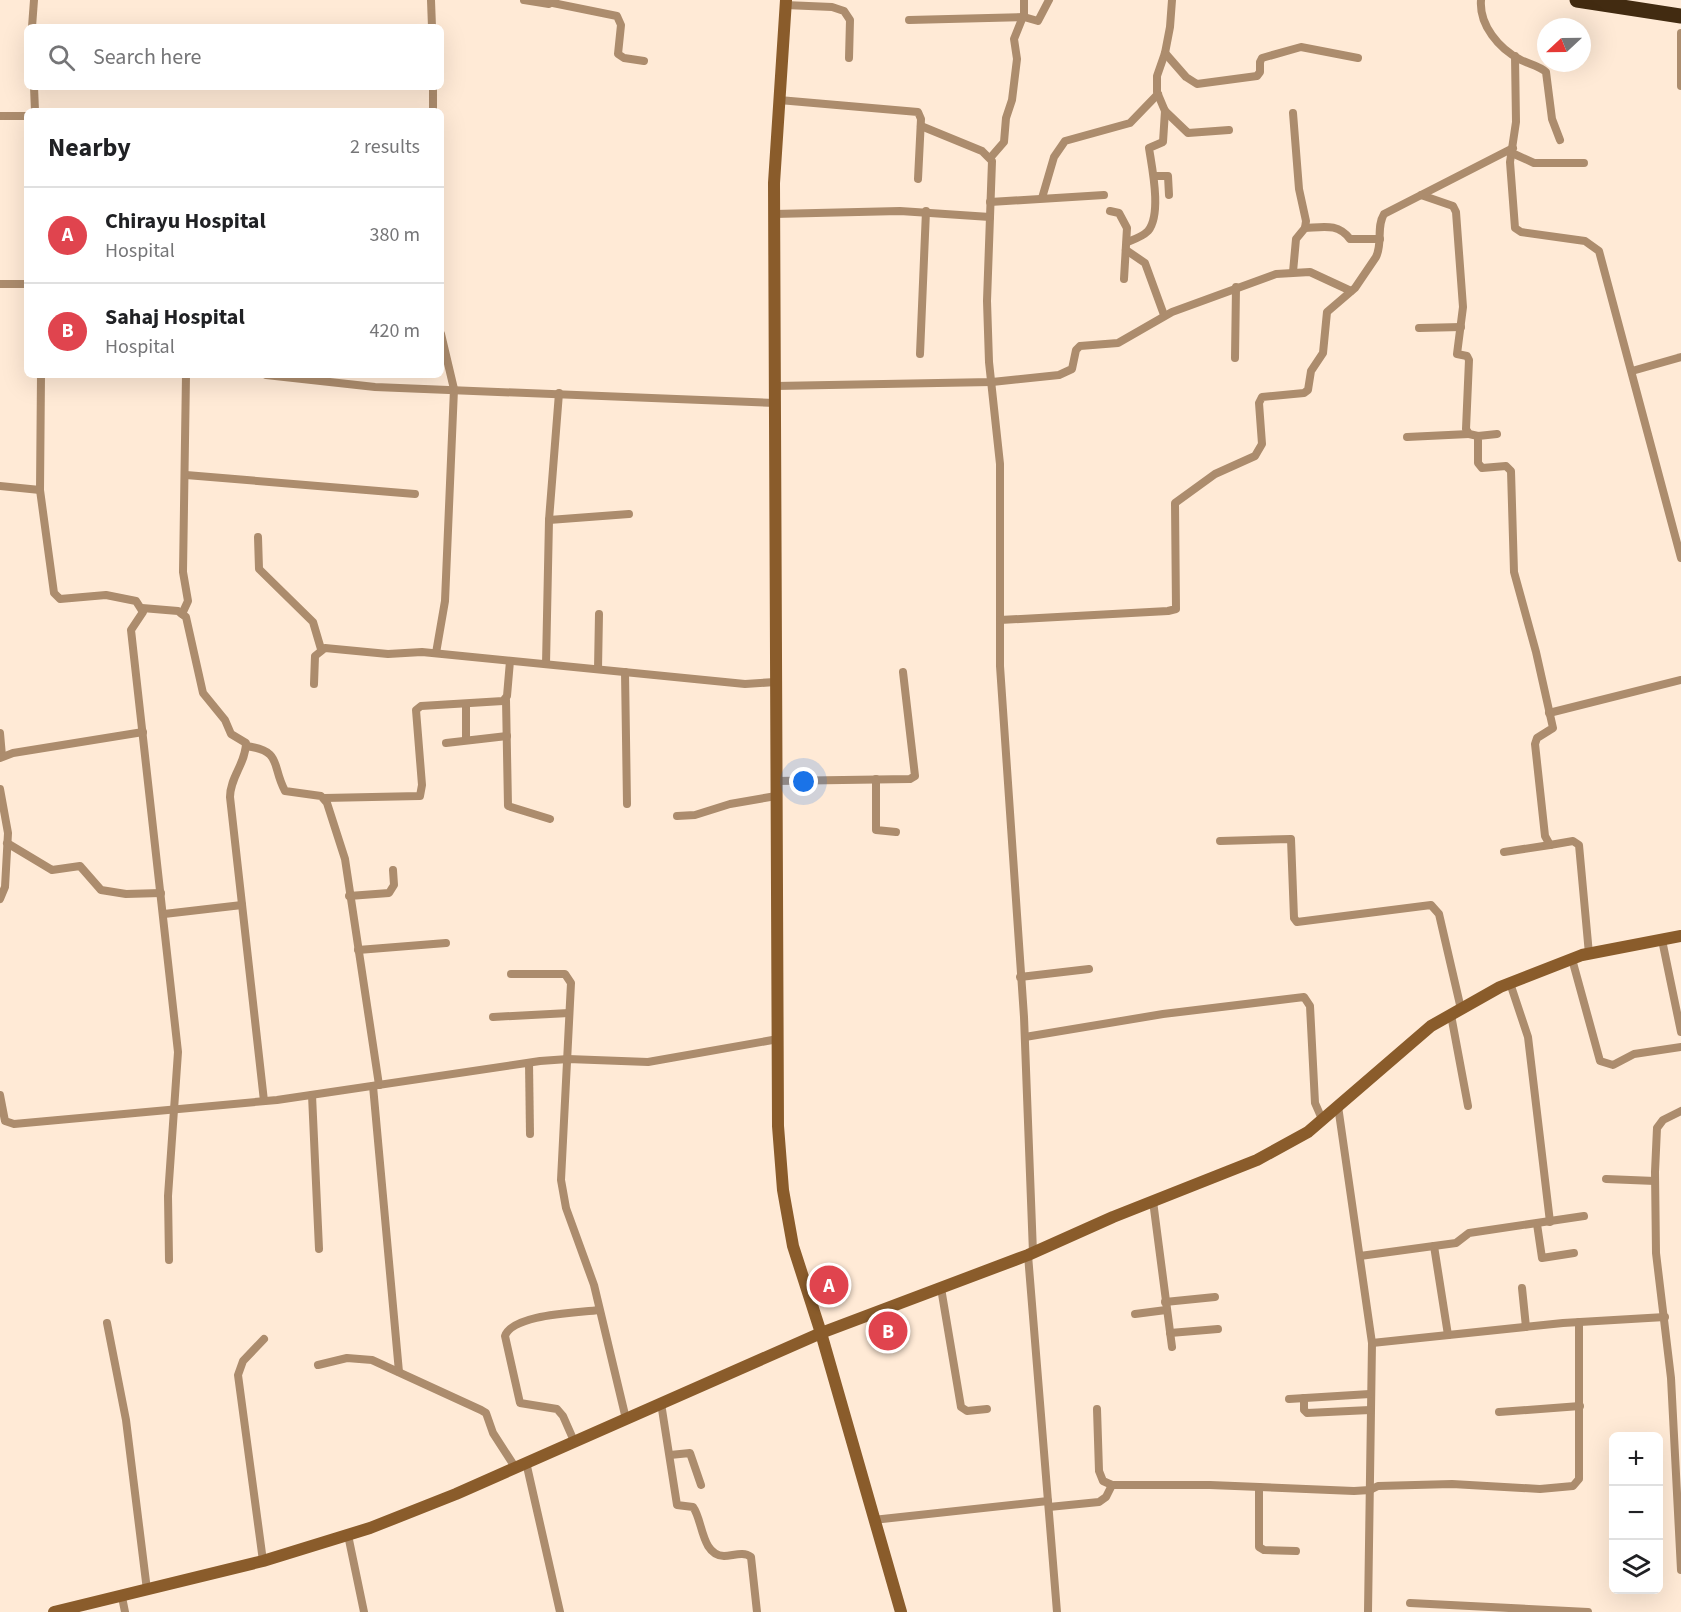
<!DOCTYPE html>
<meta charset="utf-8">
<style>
body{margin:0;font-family:"Source Sans 3",sans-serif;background:#f6f6f6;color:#202124}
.controls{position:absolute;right:18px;bottom:18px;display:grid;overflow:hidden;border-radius:9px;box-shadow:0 6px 24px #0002}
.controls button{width:54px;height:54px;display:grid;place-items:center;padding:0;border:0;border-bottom:2px solid #e0e0e0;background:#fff;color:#202124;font:30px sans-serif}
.compass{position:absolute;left:1537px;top:18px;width:54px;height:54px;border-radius:50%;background:#fff;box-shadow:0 6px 24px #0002;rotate:248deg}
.you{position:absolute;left:804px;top:782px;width:21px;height:21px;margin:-15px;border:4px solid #fff;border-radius:50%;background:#1a73e8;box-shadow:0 0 0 9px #1a73e833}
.badge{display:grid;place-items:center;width:39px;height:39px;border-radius:50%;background:#1a73e8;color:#fff;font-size:20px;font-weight:700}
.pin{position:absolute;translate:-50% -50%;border:3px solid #fff;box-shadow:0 2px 6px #0006}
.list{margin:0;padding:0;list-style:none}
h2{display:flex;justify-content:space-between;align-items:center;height:78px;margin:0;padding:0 24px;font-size:26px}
h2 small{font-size:20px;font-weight:400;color:#757577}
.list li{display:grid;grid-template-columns:39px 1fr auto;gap:18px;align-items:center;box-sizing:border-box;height:96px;padding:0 24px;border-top:2px solid #e0e0e0}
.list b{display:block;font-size:22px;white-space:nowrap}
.list p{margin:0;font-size:20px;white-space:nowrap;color:#757577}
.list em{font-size:20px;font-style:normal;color:#757577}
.icon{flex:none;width:33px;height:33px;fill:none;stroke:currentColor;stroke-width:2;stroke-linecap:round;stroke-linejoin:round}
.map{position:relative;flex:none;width:1681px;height:1612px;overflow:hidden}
.search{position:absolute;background:#fff;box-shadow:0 6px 24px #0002;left:24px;top:24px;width:420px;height:66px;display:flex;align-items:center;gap:15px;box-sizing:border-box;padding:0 21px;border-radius:9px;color:#757577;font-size:22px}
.panel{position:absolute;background:#fff;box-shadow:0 6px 24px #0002;left:24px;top:108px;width:420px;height:270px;border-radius:9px}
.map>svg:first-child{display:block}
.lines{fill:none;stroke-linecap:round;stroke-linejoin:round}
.street{stroke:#ac8c6d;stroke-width:8}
.secondary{stroke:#8a5c2b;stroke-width:12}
.highway{stroke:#422b11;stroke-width:15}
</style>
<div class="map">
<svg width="1681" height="1612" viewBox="0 0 1681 1612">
<rect width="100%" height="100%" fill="#ffead6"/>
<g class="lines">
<!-- street -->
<g class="street">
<path d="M431,0L432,27"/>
<path d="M524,0L549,4L555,0"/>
<path d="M1172,0L1170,27L1165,53L1157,76V92L1165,111L1188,133L1229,130"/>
<path d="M1481,0C1479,25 1499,49 1521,60C1529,64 1540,66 1546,72L1552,119L1560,140"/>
<path d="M553,3L617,16L621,25L618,54L624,58L644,61"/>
<path d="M785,5L832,7L844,11L850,20L849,58"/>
<path d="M909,20L1024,17L1038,21L1049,0"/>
<path d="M32,27L34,0"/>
<path d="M1681,33V86"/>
<path d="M1165,53L1186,77L1197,84L1257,76L1260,72V62L1262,58L1301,47L1358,58"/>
<path d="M1515,56L1516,122L1510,162L1515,228L1521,232L1585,241L1599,251L1681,558"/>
<path d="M34,87L35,111"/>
<path d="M433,87V111"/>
<path d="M779,100L918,112L921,119L918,179"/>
<path d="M0,116H27"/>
<path d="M921,126L982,151L992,161L987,301L989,362L1000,464V666L1024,1017L1033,1253"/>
<path d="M1512,153L1534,163H1584"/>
<path d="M991,157L1004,142L1006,118L1012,100L1017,59L1014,39L1024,14V0"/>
<path d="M1154,176H1168L1169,195"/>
<path d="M1421,195L1453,206L1456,212L1463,307L1457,354L1467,356L1469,360L1466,429L1469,434L1478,436"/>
<path d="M1042,198L1054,157L1065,141L1130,123L1158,94"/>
<path d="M990,202L1104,195"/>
<path d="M1110,211L1119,213L1127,228L1124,279"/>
<path d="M774,214L900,211L990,217"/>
<path d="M1305,228C1324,227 1338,223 1350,239H1380"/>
<path d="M1127,242C1135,239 1142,237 1148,231C1162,214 1152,168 1149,148L1163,142L1165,111"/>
<path d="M1126,250L1145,263L1164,315"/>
<path d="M1293,272L1296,239L1305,228L1306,221L1299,189L1293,113"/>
<path d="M0,284H27"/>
<path d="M1419,328L1461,327"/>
<path d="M920,354L926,211"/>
<path d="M1235,358L1236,287"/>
<path d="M1632,371L1681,357"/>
<path d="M41,375L40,490L54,593L60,599L106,595L136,601L143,612L131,630L178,1052L168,1196L169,1260"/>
<path d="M266,375L375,387L775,403"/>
<path d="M775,386L992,382L1059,375L1072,369L1076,350L1080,346L1118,343L1172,312L1276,274L1310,272L1351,291"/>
<path d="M1497,434L1478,436V463L1482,468L1506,466L1511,471L1514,572L1536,652L1553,728L1537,738L1535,744L1545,836L1550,845L1573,841L1579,845L1589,954"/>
<path d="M1407,437L1469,434"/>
<path d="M186,475L415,494"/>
<path d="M0,486L40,490"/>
<path d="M549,520L629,514"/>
<path d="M258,537L259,569L313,622L321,649"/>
<path d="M142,608L178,611L186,617L203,693L225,720L231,734L246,743C246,763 230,777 230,797L264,1101"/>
<path d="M182,614L188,601L183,572L186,375"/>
<path d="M1000,620L1168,611L1176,609L1175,503L1215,474L1255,456L1262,444L1259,403L1262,397L1304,393L1308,390L1311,371L1323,353L1327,312L1355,288L1376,257C1383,243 1376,227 1384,214L1513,148"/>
<path d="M436,653L445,601L454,389L441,334"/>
<path d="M546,664L549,520L559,393"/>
<path d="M598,669L599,614"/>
<path d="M625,672L627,804"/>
<path d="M314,684L315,656L325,648L388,654L422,652L745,684L775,682"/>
<path d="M506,700L508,806L550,819"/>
<path d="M1549,713L1681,680"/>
<path d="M0,733L2,756"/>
<path d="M466,740V704"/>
<path d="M446,743L507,736"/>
<path d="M246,746C283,751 271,765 285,791L321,796L327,803L345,859L379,1085"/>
<path d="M0,758L13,753L143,732"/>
<path d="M876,779V830L896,832"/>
<path d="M776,781L910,779L915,776L903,672"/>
<path d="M0,789L8,833L5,887L0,899"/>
<path d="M324,798L420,796L422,785L416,710L421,706L503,701L507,696L510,661"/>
<path d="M677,816L695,815L730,804L776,796"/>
<path d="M1220,841L1291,839L1294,918L1297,922L1431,905L1439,914L1461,1009"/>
<path d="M7,843L52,870L80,866L101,890L126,894L161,893"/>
<path d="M1504,852L1550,845"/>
<path d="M349,896L389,893L394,885L393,870"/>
<path d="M164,914L242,905"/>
<path d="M1662,940L1681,1032"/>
<path d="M358,950L446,943"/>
<path d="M1572,959L1600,1061L1613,1065L1634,1054L1681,1047"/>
<path d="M511,974H565L571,983L561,1180L566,1208L594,1285L626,1419"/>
<path d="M1020,977L1089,969"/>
<path d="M1510,983L1528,1037L1550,1222"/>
<path d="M1451,1015L1468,1106"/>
<path d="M493,1017L569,1013"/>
<path d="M1025,1037L1163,1014L1304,997L1310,1006L1315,1103L1322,1119"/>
<path d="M529,1063L530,1134"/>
<path d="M373,1086L399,1372"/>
<path d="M0,1095L5,1121L14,1124L277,1100L540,1061L568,1059L648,1062L778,1039"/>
<path d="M312,1095L319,1249"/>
<path d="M1338,1106L1372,1343L1368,1612"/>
<path d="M1681,1111L1663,1120L1657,1128L1655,1172L1656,1253L1671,1378L1681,1570"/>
<path d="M1606,1179L1655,1181"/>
<path d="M1153,1201L1172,1347"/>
<path d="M1537,1224L1542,1258L1574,1253"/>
<path d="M1434,1246L1448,1335"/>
<path d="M1028,1255L1057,1612"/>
<path d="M1360,1256L1456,1243L1469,1233L1584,1216"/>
<path d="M941,1288L961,1407L967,1411L987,1409"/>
<path d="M1522,1288L1526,1327"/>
<path d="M1165,1302L1215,1297"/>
<path d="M1135,1314L1166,1310"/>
<path d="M107,1323L126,1420L147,1590"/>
<path d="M1170,1333L1218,1329"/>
<path d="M1372,1343L1563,1323L1665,1317"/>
<path d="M318,1365L347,1358L372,1360L481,1410L486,1413L493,1433L515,1467"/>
<path d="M1304,1398V1410L1307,1413L1370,1410"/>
<path d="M1289,1399L1370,1394"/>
<path d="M661,1403L677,1505L693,1507C703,1520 701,1555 724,1556C733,1556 743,1551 751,1557L757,1612"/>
<path d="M1097,1409L1099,1471L1103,1481L1112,1485H1210L1354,1491L1370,1490L1378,1486L1452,1484L1540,1489L1573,1486L1579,1479V1322"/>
<path d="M1499,1412L1580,1406"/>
<path d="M574,1441L563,1416L557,1409L520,1403L505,1336C513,1314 577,1313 599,1310"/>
<path d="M670,1455L690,1453L701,1485"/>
<path d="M526,1462L560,1612"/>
<path d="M1259,1487V1547L1264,1550L1296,1551"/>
<path d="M1049,1507L1099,1502L1106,1497L1112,1485"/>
<path d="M873,1520L1048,1501"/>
<path d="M348,1535L364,1612"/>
<path d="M263,1561L238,1375L243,1361L264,1339"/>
<path d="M122,1597L125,1612"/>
<path d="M1410,1603L1588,1612"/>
</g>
<!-- secondary -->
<g class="secondary">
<path d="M786,0L774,183L778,1126L783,1190L793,1246L821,1333L901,1612"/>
<path d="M54,1612L263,1561L370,1528L456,1494L821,1333L1028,1255L1113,1217L1257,1160L1308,1132L1431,1026L1500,987L1582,955L1681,936"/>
</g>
<!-- highway -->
<path class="highway" d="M1577,0L1681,16"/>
</g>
</svg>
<div class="controls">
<button>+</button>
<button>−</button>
<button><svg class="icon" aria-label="layers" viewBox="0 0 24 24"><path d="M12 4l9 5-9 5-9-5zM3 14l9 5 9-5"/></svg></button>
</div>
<svg class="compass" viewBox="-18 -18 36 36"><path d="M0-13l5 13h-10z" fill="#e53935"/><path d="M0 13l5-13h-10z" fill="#757577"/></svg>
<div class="you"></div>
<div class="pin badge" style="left:829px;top:1285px;background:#e0444e">A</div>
<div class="pin badge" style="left:888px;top:1331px;background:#e0444e">B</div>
<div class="search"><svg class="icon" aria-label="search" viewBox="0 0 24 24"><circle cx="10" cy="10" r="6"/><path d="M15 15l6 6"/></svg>Search here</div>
<section class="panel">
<h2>Nearby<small>2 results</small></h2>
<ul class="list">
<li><span class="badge" style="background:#e0444e">A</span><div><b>Chirayu Hospital</b><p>Hospital</p></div><em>380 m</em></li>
<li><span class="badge" style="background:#e0444e">B</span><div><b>Sahaj Hospital</b><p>Hospital</p></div><em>420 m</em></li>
</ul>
</section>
</div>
